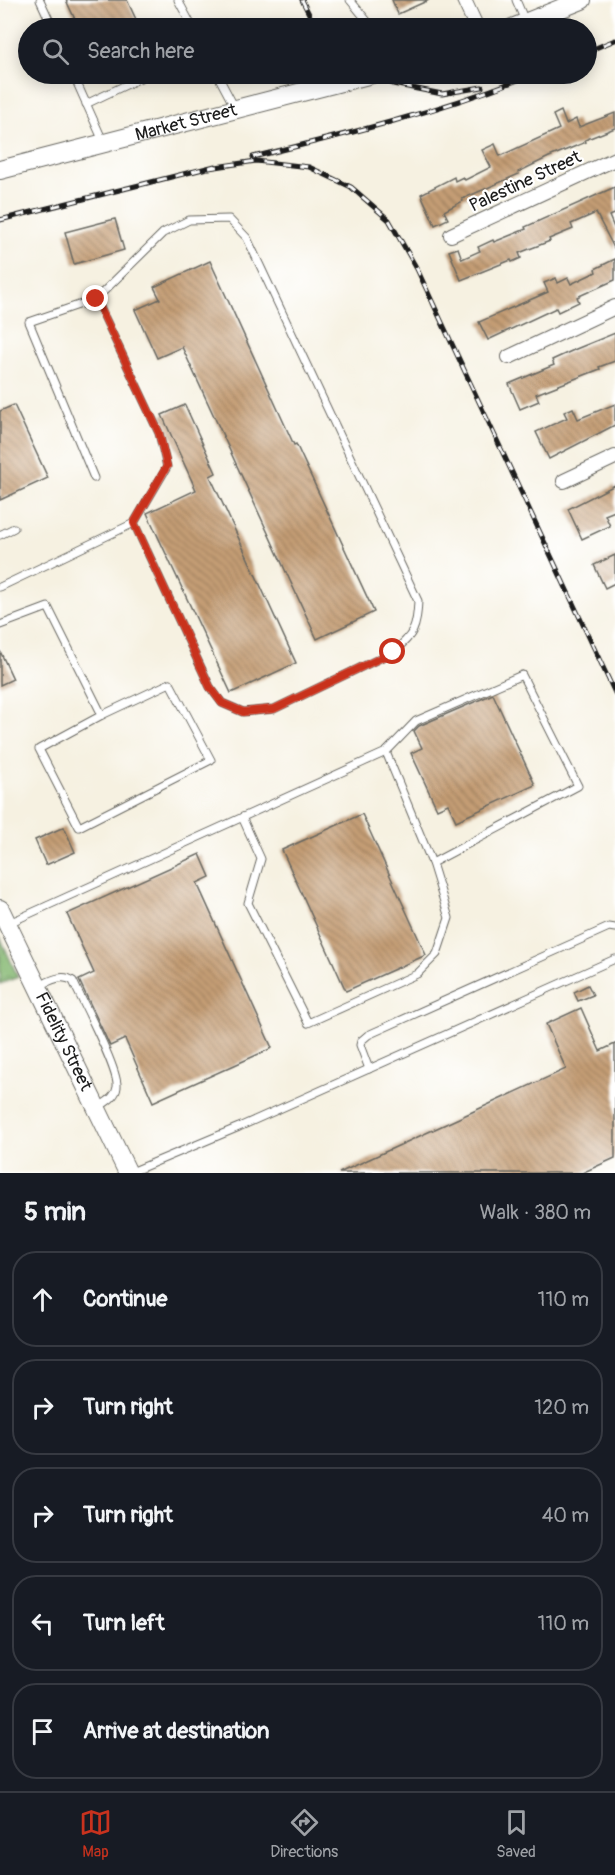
<!DOCTYPE html>
<meta charset="utf-8">
<style>
body{margin:0;font-family:Pangolin,sans-serif;background:#20242c;color:#f1f3f6}
.stop{position:absolute;width:18px;height:18px;margin:-14px;border:4px solid #c8321e;border-radius:50%;background:#fff}
.stop.end{background:#c8321e;border-color:#fff;box-shadow:0 2px 6px #0008}
.list{margin:0;padding:0;list-style:none}
h2{display:flex;justify-content:space-between;align-items:center;height:78px;margin:0;padding:0 24px;font-size:26px}
h2 small{font-size:20px;font-weight:400;color:#9ea1a6}
.list li{display:grid;grid-template-columns:39px 1fr auto;gap:18px;align-items:center;box-sizing:border-box;height:96px;margin:0 12px 12px;padding:0 12px;border:2px solid #363941;border-radius:24px}
.list b{display:block;font-size:22px;white-space:nowrap}
.list em{font-size:20px;font-style:normal;color:#9ea1a6}
.icon{flex:none;width:33px;height:33px;fill:none;stroke:currentColor;stroke-width:2;stroke-linecap:round;stroke-linejoin:round}
.map{position:relative;flex:none;width:615px;height:1173px;overflow:hidden}
.search{position:absolute;background:#171b24;box-shadow:0 3px 15px #0003;left:18px;right:18px;top:18px;height:66px;display:flex;align-items:center;gap:15px;box-sizing:border-box;padding:0 21px;border-radius:33px;color:#9ea1a6;font-size:22px}
.sheet{height:618px;background:#171b24}
nav{display:flex;justify-content:space-around;align-items:center;box-sizing:border-box;height:84px;border-top:2px solid #363941;background:#171b24;font-size:16px;color:#9ea1a6}
nav a{display:grid;justify-items:center;gap:3px}
nav .on{color:#c8321e}
.map>svg:first-child{display:block}
.forest{fill:url(#forest-crowns);stroke:#506a47;stroke-width:1.5}
.building{fill:url(#building-back-hatch)}
.lines{fill:none;stroke-linecap:round;stroke-linejoin:round}
.service-casing{stroke:#686761;stroke-width:9}
.minor-casing{stroke:#686761;stroke-width:16}
.secondary-casing{stroke:#686761;stroke-width:20}
.service{stroke:#fff;stroke-width:7}
.minor{stroke:#fff;stroke-width:14}
.secondary{stroke:#fff;stroke-width:18}
.rail-casing{stroke:#1c1c1c;stroke-width:5}
.rail{stroke:#fff;stroke-width:3;stroke-dasharray:9;stroke-linecap:butt}
.route{stroke:#c8321e;stroke-width:8}
.labels{text-anchor:middle;stroke-width:4.5;stroke-linejoin:round;paint-order:stroke}
.street-label{font-size:18px;fill:#1c1c1c;stroke:#fff}
</style>
<div class="map">
<svg width="615" height="1173" viewBox="0 0 615 1173">
<defs>
<pattern id="forest-crowns" width="20" height="18" patternUnits="userSpaceOnUse" patternTransform="scale(1.5)"><rect width="20" height="18" fill="#85b872"/><path d="M2 6a3 3 0 1 1 6 0M12 15a3 3 0 1 1 6 0" fill="none" stroke="#6c955d"/></pattern>
<pattern id="building-back-hatch" width="6" height="6" patternUnits="userSpaceOnUse" patternTransform="scale(1.5)"><rect width="6" height="6" fill="#c49d74"/><path d="M-1 5l2 2M0 0l6 6M5-1l2 2" fill="none" stroke="#9e7f5e"/></pattern>
</defs>
<rect width="100%" height="100%" fill="#fff"/>
<filter id="ink" filterUnits="userSpaceOnUse"><feTurbulence type="fractalNoise" baseFrequency=".0167" numOctaves="2"/><feDisplacementMap in="SourceGraphic" scale="12" xChannelSelector="R" yChannelSelector="G"/><feConvolveMatrix kernelMatrix="1 2 1 2 8 2 1 2 1" color-interpolation-filters="sRGB"/></filter>
<filter id="wash" filterUnits="userSpaceOnUse"><feTurbulence type="fractalNoise" baseFrequency=".008" numOctaves="4" result="noise"/><feDisplacementMap in="SourceGraphic" scale="24" xChannelSelector="R" yChannelSelector="G"/><feGaussianBlur stdDeviation="1.35" result="paint"/><feColorMatrix in="noise" values="0 0 0 0 0 0 0 0 0 0 0 0 0 0 0 0 0 1.4 0 .05"/><feComposite in="paint" operator="in"/></filter>
<g filter="url(#wash)">
<rect width="100%" height="100%" fill="#f6f1e1"/>
<!-- forest -->
<path class="forest" d="M0,937L18,977L0,984Z"/>
<g id="blocks">
<!-- building -->
<g class="building">
<path d="M66,0H127L140,28H79Z"/>
<path d="M392,0H429L398,14Z"/>
<path d="M561,111L566,124L576,119L579,127L615,113V128L585,140L586,142L549,157L518,172L519,174L462,199L463,201L444,211L448,219L435,225L421,194L454,177L455,181L463,177L465,180L491,167L482,150L495,144L500,156L559,129L553,115Z"/>
<path d="M615,187V214L609,216L615,230V250L596,213L571,224L573,229L549,239L550,241L519,253L521,258L512,262L511,260L461,280L449,251L458,248L462,259L480,251L478,247L493,240L494,242L526,229L525,227Z"/>
<path d="M115,219L124,250L74,264L65,232Z"/>
<path d="M615,259V280L577,297L579,302L558,312L556,308L488,340L479,322L548,292L544,283L556,278L558,283L568,278L571,284L596,272L595,269Z"/>
<path d="M210,261L294,445L296,444L374,612L317,639L182,347L157,358L135,310L160,299L154,287Z"/>
<path d="M615,333V361L599,367L600,369L536,394L539,401L520,409L509,384L554,365L552,360L576,349Z"/>
<path d="M615,404V425L549,459L536,432L567,418L564,412L573,408L578,419Z"/>
<path d="M14,405L48,478L0,500V411Z"/>
<path d="M185,405L216,473L210,476L296,663L231,693L147,513L196,490L162,415Z"/>
<path d="M615,485V511L605,515L610,526L582,539L568,509Z"/>
<path d="M615,555V583L605,588L594,565Z"/>
<path d="M0,651L13,679L0,685Z"/>
<path d="M493,694L535,785L456,821L448,804L437,809L411,753L422,748L414,731L419,726Z"/>
<path d="M362,814L426,955L346,991L282,850Z"/>
<path d="M64,827L75,852L46,865L35,840Z"/>
<path d="M200,854L210,877L197,883L272,1048L153,1102L125,1039L110,1046L79,980L94,973L67,914Z"/>
<path d="M588,985L593,995L578,1001L574,992Z"/>
<path d="M581,1008L600,1051L615,1044V1158L582,1173H339L566,1069L546,1024Z"/>
</g>
</g>
</g>
<g filter="url(#ink)">
<use href="#blocks" fill-opacity="0" stroke="#686761" stroke-width="1.5"/>
<g class="lines">
<!-- service casing -->
<g class="service-casing">
<g id="service">
<path d="M40,0L53,28"/>
<path d="M178,0L193,28"/>
<path d="M350,0L373,28"/>
<path d="M516,0L525,21"/>
<path d="M73,74L103,141"/>
<path d="M217,74L235,108"/>
<path d="M86,104L149,74"/>
<path d="M94,478L29,322L96,299"/>
<path d="M0,535L14,528"/>
<path d="M0,587L134,523L167,467L159,433L96,299L163,233L189,220L229,219L247,238L418,601C417,628 414,635 393,652L274,709L243,712L222,703L210,687L134,523"/>
<path d="M0,625L48,607L102,715"/>
<path d="M170,683L211,760L79,827L39,749L102,715Z"/>
<path d="M386,752L432,863"/>
<path d="M7,924L386,752L416,721L522,675L578,786L432,863L449,918L437,954L417,974L308,1023L248,903L261,859L242,817"/>
<path d="M39,986C50,981 62,973 73,981C82,1001 119,1070 117,1087C116,1097 106,1102 99,1107"/>
<path d="M369,1069L360,1045L361,1041L368,1035L609,927L615,928"/>
<path d="M129,1173L239,1127L615,959"/>
</g>
</g>
<!-- minor casing -->
<g class="minor-casing">
<g id="minor">
<path d="M464,0L477,28"/>
<path d="M451,235L615,159"/>
<path d="M509,357L615,307"/>
<path d="M564,481L615,457"/>
</g>
</g>
<!-- secondary casing -->
<g class="secondary-casing">
<g id="secondary">
<path d="M512,28L582,0"/>
<path id="s1" d="M0,170L372,74"/>
<path id="s2" d="M0,909L128,1173"/>
</g>
</g>
<!-- service -->
<use href="#service" class="service"/>
<!-- minor -->
<use href="#minor" class="minor"/>
<!-- secondary -->
<use href="#secondary" class="secondary"/>
<!-- rail casing -->
<g class="rail-casing">
<g id="rail">
<path d="M302,0L316,28"/>
<path d="M586,52L615,40"/>
<path d="M369,74L393,84L442,94L482,87"/>
<path d="M253,157C348,134 442,111 533,74"/>
<path d="M209,168L256,161L309,167L351,187L389,220L417,269L615,693"/>
<path d="M0,220L215,166"/>
</g>
</g>
<!-- rail -->
<use href="#rail" class="rail"/>
</g>
</g>
<g class="lines" filter="url(#ink)">
<!-- route -->
<path class="route" d="M96,299L159,433L167,466L134,523L210,687L222,703L243,712L274,709L393,652"/>
</g>
<g class="labels">
<!-- street labels -->
<g class="street-label">
<text dy="6" stroke="none"><textPath href="#s1" startOffset="192">Market Street</textPath></text>
<text transform="translate(525 181) rotate(-25)" y="6">Palestine Street</text>
<text dy="6" stroke="none"><textPath href="#s2" startOffset="147">Fidelity Street</textPath></text>
</g>
</g>
</svg>
<div class="stop" style="left:393px;top:652px"></div>
<div class="stop end" style="left:96px;top:299px"></div>
<div class="search"><svg class="icon" aria-label="search" viewBox="0 0 24 24"><circle cx="10" cy="10" r="6"/><path d="M15 15l6 6"/></svg>Search here</div>
</div>
<section class="sheet">
<h2>5 min<small>Walk · 380 m</small></h2>
<ul class="list">
<li><svg class="icon" aria-label="ahead" viewBox="0 0 24 24"><path d="M12 20V5M6 11l6-6 6 6"/></svg><div><b>Continue</b></div><em>110 m</em></li>
<li><svg class="icon" aria-label="right" viewBox="0 0 24 24"><path d="M7 20v-9h11M14 6l5 5-5 5"/></svg><div><b>Turn right</b></div><em>120 m</em></li>
<li><svg class="icon" aria-label="right" viewBox="0 0 24 24"><path d="M7 20v-9h11M14 6l5 5-5 5"/></svg><div><b>Turn right</b></div><em>40 m</em></li>
<li><svg class="icon" aria-label="left" viewBox="0 0 24 24"><path d="M17 20v-9H6M10 6l-5 5 5 5"/></svg><div><b>Turn left</b></div><em>110 m</em></li>
<li><svg class="icon" aria-label="arrive" viewBox="0 0 24 24"><path d="M6 21V4h12l-3 4 3 4H6"/></svg><div><b>Arrive at destination</b></div></li>
</ul>
</section>
<nav>
<a class="on"><svg class="icon" aria-label="map" viewBox="0 0 24 24"><path d="M3 6l6-2 6 2 6-2v14l-6 2-6-2-6 2zM9 4v14M15 6v14"/></svg>Map</a>
<a><svg class="icon" aria-label="directions" viewBox="0 0 24 24"><path d="M12 3l9 9-9 9-9-9zM9 14v-3h6M13 9l2 2-2 2"/></svg>Directions</a>
<a><svg class="icon" aria-label="saved" viewBox="0 0 24 24"><path d="M7 4h10v16l-5-4-5 4z"/></svg>Saved</a>
</nav>
